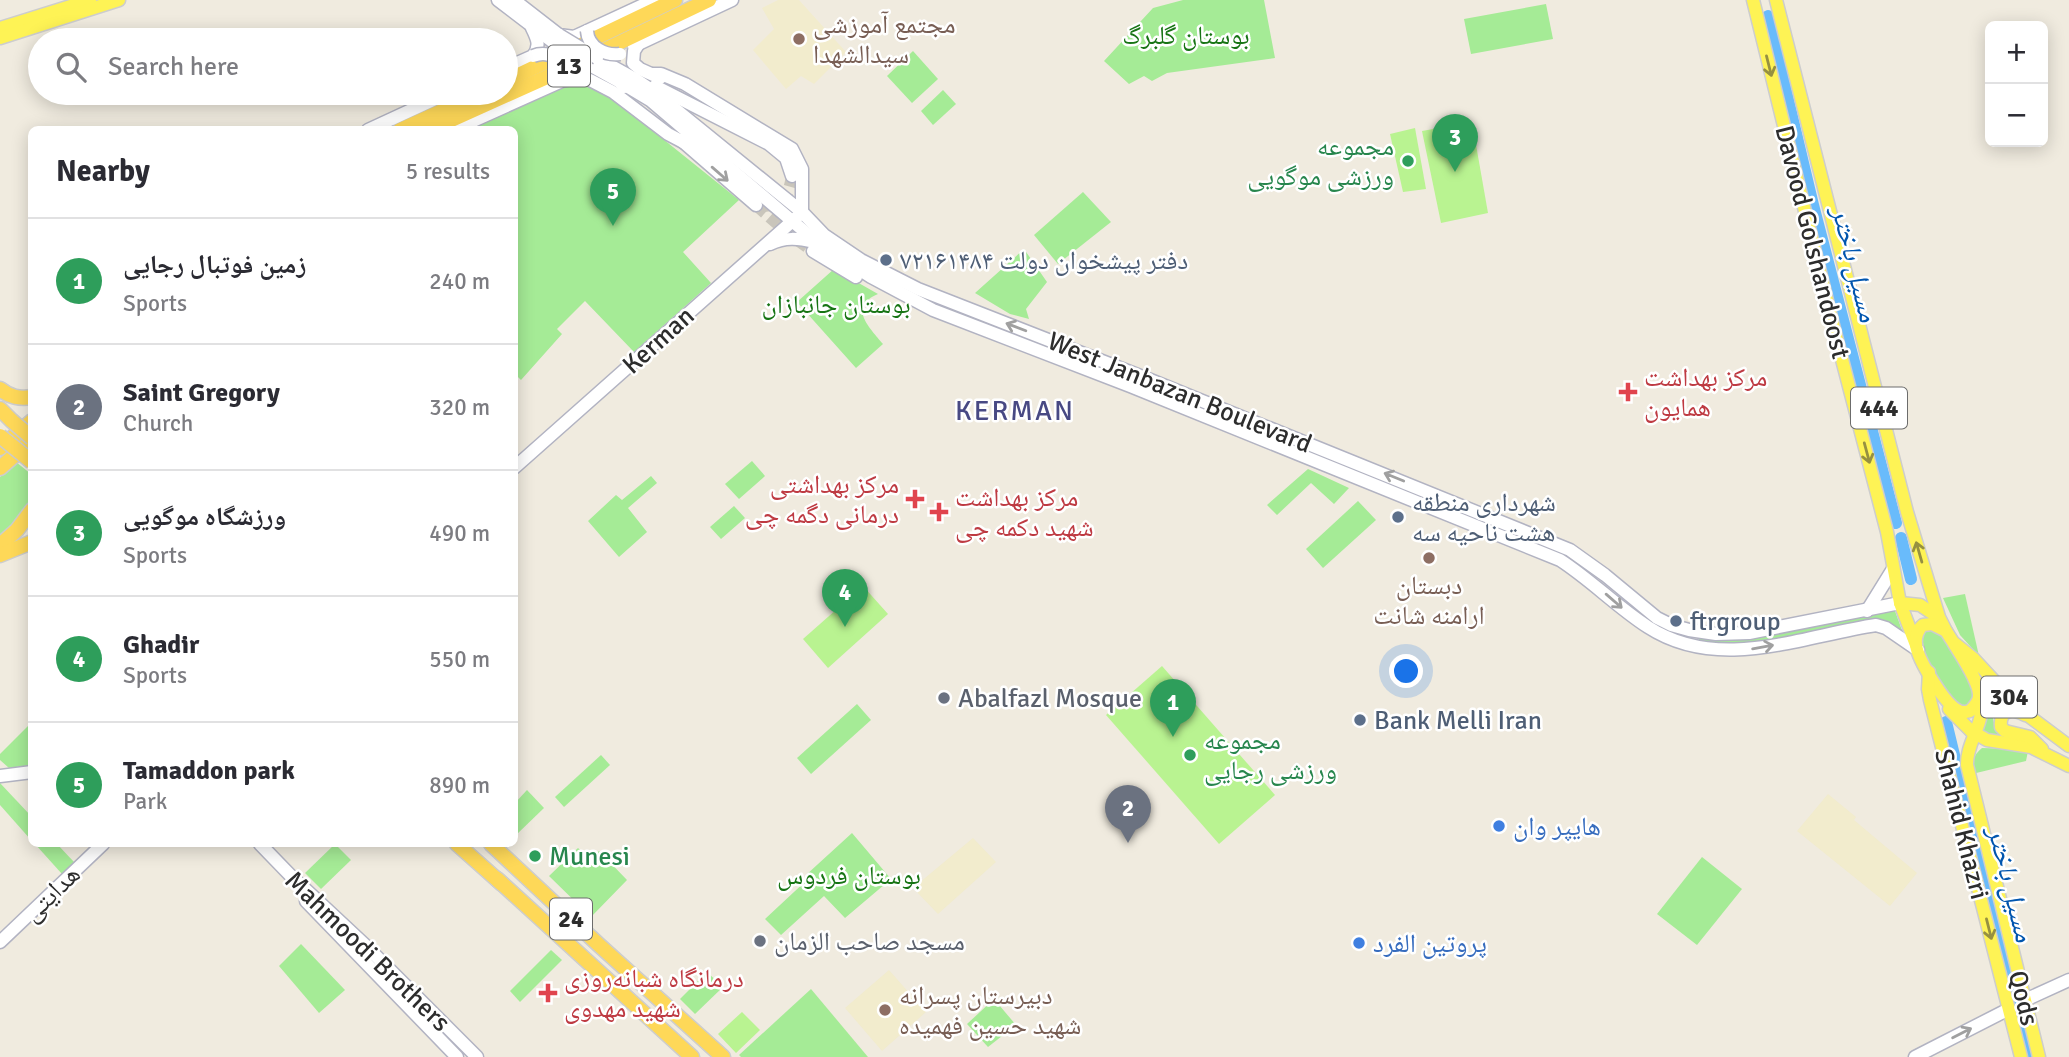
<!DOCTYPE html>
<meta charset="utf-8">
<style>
body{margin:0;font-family:Signika,"Noto Naskh Arabic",sans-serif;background:#f2f2f3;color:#2b2b33}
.controls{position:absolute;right:21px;top:21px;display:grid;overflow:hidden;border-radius:10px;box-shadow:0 4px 18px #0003}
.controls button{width:63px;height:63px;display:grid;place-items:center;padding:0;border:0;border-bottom:2px solid #e1e1e2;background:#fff;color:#2b2b33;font:35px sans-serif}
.you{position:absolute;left:1407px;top:672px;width:24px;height:24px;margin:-18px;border:5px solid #fff;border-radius:50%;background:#1a73e8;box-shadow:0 0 0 10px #1a73e833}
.badge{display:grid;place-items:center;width:46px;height:46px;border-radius:50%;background:#d93025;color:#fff;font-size:23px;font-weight:700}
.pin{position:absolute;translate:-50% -58px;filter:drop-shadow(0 2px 4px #0008)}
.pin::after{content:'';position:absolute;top:37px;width:24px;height:21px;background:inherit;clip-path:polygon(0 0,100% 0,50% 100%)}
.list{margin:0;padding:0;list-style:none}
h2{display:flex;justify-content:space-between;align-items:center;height:91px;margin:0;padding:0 28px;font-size:30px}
h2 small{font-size:23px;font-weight:400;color:#7c7c81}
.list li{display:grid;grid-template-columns:46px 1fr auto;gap:21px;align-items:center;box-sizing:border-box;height:126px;padding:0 28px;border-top:2px solid #e1e1e2}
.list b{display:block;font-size:26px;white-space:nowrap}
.list p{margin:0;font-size:23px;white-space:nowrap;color:#7c7c81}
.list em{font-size:23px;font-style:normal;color:#7c7c81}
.icon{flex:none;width:38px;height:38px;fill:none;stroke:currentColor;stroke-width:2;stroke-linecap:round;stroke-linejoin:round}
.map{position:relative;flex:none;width:2069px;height:1057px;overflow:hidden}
.search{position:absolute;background:#fff;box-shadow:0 4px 18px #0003;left:28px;top:28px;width:490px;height:77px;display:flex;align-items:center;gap:18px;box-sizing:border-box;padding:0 24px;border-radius:38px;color:#7c7c81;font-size:26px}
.panel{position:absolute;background:#fff;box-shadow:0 4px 18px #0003;left:28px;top:126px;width:490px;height:721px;border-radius:10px}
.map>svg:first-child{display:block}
.education{fill:#f2eccd}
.green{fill:#a5eb96}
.pitch{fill:#b9f391}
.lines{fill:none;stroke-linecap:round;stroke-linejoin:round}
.river{stroke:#69bbfb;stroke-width:12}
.secondary-tunnel{stroke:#c9c5bb;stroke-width:12;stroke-dasharray:12 6;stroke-linecap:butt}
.secondary-casing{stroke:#b2b3c2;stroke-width:15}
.primary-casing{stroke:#cdcdcd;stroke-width:15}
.trunk-casing{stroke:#cdcdcd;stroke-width:17}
.secondary{stroke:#fff;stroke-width:12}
.primary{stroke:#fef355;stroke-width:12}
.trunk{stroke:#fed858;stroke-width:14}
.secondary-bridge-casing{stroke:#b2b3c2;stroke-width:15;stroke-linecap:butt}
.trunk-bridge-casing{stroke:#cdcdcd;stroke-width:17;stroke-linecap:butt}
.secondary-bridge{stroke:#fff;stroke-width:12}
.trunk-bridge{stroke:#fed858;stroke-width:14}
.oneway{stroke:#969041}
.oneway2{stroke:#a0a0a0}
.education-dot{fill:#8d6e63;stroke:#fff;stroke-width:2.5}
.leisure-dot{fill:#2e9e5b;stroke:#fff;stroke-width:2.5}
.service-dot{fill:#5c6f8a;stroke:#fff;stroke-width:2.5}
.health-dot{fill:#e0444e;stroke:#fff;stroke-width:2.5}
.worship-dot{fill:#6b7280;stroke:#fff;stroke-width:2.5}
.shop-dot{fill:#3f7fe0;stroke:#fff;stroke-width:2.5}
.labels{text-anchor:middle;stroke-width:5;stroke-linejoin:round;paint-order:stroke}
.shield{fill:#fff;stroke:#6c6c6c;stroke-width:2}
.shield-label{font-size:24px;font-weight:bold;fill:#2d2d2d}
.education-label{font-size:26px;fill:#785e54;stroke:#fff;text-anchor:start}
.park-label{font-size:26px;fill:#177414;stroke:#fff}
.leisure-label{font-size:26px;fill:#27864d;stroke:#fff;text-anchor:start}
.street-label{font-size:26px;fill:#2d2d2d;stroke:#fff}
.service-label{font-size:26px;fill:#4e5e75;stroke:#fff;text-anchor:start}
.health-label{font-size:26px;fill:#be3a42;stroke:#fff;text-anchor:start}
.worship-label{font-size:26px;fill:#5b616d;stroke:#fff;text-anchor:start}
.shop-label{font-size:26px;fill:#366cbe;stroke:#fff;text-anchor:start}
.water-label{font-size:28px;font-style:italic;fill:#0055ae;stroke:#fff}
.neighbourhood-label{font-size:28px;letter-spacing:2px;fill:#484983;stroke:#fff}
</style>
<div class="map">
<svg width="2069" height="1057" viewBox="0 0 2069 1057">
<rect width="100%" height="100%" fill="#f0ebdf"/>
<!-- education -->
<g class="education">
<path d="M778,0H799L846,52L814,84L801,76L786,89L753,50L774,29L762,8Z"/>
<path d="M1828,794L1856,817L1854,820L1917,873L1890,906L1797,831Z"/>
<path d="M973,838L996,862L938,914L913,888Z"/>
<path d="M889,970L926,1012L882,1051L845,1008Z"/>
</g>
<!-- green -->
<g class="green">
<path d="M1183,0H1264L1275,58L1167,73L1152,81L1144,76L1129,84L1104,61L1153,8Z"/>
<path d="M1546,4L1553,39L1471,54L1464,19Z"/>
<path d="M913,51L938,79L912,103L887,76Z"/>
<path d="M580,82L607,94L739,200L683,252L711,283L634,352L585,301L557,329L562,334L521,380L514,373V130H460L562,84Z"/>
<path d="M943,90L956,104L933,125L921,111Z"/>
<path d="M1083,192L1111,222L1058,264L1034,235Z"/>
<path d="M1024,249L1047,282L1026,309L1029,319L1010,314L975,293Z"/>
<path d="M843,250L1249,424L1552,548L1551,550L935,306Z"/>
<path d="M834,269L878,294C847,307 870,328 883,344L856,368L797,302Z"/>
<path d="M752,461L765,476L739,499L725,484Z"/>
<path d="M16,462L31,474V504L0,539V477Z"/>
<path d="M1308,469L1349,488L1334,504L1311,483L1277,515L1267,505Z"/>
<path d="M651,476L657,483L628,508L647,532L619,557L588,521L616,495L622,500Z"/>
<path d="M1358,501L1376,520L1323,568L1306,549Z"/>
<path d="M734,506L745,518L721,539L710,527Z"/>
<path d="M1965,594L1979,656L1960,635L1943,598Z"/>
<path d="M1895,611L1903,633L1888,625L1752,644L1699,642V636L1773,634Z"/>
<path d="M1922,629L1940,631L1962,664L1975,697L1966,709C1942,697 1920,656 1922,629Z"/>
<path d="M1970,664L2009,705C1986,711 1991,724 2005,736L1995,737L1979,731C1991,700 1989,691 1970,664Z"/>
<path d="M857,704L871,720L811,774L797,758Z"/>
<path d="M31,723V765L9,768L0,760V754Z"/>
<path d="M1982,748L2015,749L2028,751L2026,761L1972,774C1973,763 1972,756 1982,748Z"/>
<path d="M601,755L610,765L564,807L555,797Z"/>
<path d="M0,783L31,816V840L0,805Z"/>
<path d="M527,790L544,808L515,836V803Z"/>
<path d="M852,833L891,879L845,918L824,896L781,935L765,919L809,878L806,875Z"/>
<path d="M35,844H57L74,862L62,874Z"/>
<path d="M335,844L351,860L321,889L305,873Z"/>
<path d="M578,848L590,859L599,851L627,880L591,917L549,876Z"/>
<path d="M1702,857L1742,889L1697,945L1657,914Z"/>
<path d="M301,944L345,990L319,1013L279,966Z"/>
<path d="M551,950L562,960L520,1002L510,991Z"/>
<path d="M707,972L723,987L695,1014L680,999Z"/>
<path d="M811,989L868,1057H741L739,1055Z"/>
<path d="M994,999L1016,1025L988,1047L967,1024Z"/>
</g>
<!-- pitch -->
<g class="pitch">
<path d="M1472,122L1488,213L1441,223L1422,131Z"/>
<path d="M1415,128L1426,189L1403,192L1390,134Z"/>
<path d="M863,586L888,614L828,668L803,639Z"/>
<path d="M1162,666L1275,795L1219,844L1106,715Z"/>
<path d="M742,1012L760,1030L736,1053L718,1034Z"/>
</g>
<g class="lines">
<!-- river -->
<g class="river">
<path d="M1768,16L1813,205L1896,523"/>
<path d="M1901,538L1911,579"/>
<path d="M1946,722L2002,953L2030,1057"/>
</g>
<!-- secondary-tunnel -->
<g class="secondary-tunnel">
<path d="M756,205L789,234L813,251"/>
<path d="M763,206C784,205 789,195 792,176"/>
</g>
<!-- secondary casing -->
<g class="secondary-casing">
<g id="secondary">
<path d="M498,0L553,42"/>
<path d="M514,0L559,35L574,37L654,0"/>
<path d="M639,43L634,51L633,63L640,69L660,78"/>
<path d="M634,46L732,0"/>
<path d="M597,58L635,79L653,91L802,212L824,235L861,260L918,289L1148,379L1570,550L1605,575L1657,618L1671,625L1689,630L1716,634L1749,633L1900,603"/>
<path d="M586,63L620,82L624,87"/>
<path d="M506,68L533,56C541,46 537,38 532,28"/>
<path d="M653,74H661L685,84L792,149L802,169V212"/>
<path d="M620,82L650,100L818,243L871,277L933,310L1130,386L1560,560C1591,580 1617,607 1648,627C1719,673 1802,636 1876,625L1886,628L1918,650"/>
<path d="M655,86L769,144L786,158L792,176"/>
<path d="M368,130L448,93"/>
<path d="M453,130L562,81L582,77L590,80L613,92L668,134L685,143"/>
<path d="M681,140L756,205"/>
<path d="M770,244C785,237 798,238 814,242"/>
<path d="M813,251L856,277"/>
<path d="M514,468L797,217"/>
<path d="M1867,611L1893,569"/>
<path d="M0,776L32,772"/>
<path d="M260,844L290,875L366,946L477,1057"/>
<path d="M306,901L457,1057"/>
<path d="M0,942L103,844"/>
<path d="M2025,1000L2069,980"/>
<path d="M1915,1057L2009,1009"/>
</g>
</g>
<!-- primary casing -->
<g class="primary-casing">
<g id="primary">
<path d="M1753,0L1833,325L1887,532L1900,603L1916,645"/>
<path d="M1776,0L1907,512L1939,617L1946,631"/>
<path d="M0,28L90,0"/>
<path d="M0,38L119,0"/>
<path d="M1900,603L1920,605L1938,617"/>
<path d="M1953,642C1960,654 1980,682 1979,696C1979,702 1974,707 1970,711C1965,712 1964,713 1959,711C1945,705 1918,660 1916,645C1915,637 1918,629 1923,625L1932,624L1946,631L1953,642L1974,659L2022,711L2069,746"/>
<path d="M1929,672L1928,689L1930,700L2021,1057"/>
<path d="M1980,698C1987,721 1966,742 1967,765L2039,1057"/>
<path d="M1949,709L1971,731L1987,740L2031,747L2069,766"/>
<path d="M2025,715C2012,708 1999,710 2001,727L2005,731L2030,737L2042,749"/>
</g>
</g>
<!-- trunk casing -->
<g class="trunk-casing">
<g id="trunk">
<path d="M506,81L675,0"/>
<path d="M400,130L481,93"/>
<path d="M429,130L558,72L709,0"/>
<path d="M0,389C10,397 19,399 32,397"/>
<path d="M0,409L12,421"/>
<path d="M0,448L32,421"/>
<path d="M0,468L32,440"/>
<path d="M0,545L17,530L32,510"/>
<path d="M0,555L32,542"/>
<path d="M457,844L502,884"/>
<path d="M491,844L599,945L723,1057"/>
<path d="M497,879L692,1057"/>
</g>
</g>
<!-- secondary -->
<use href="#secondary" class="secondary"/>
<!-- primary -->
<use href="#primary" class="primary"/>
<!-- trunk -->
<use href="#trunk" class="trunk"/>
<!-- secondary-bridge casing -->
<g class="secondary-bridge-casing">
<g id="secondary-bridge">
<path d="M587,31C588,47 605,56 620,54"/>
<path d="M559,35L597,58"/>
<path d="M553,42L586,63"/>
<path d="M533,56C550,49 569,62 562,81"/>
</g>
</g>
<!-- trunk-bridge casing -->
<g class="trunk-bridge-casing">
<g id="trunk-bridge">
<path d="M12,421L32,438"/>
<path d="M0,436L32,462"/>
</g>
</g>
<!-- secondary-bridge -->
<use href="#secondary-bridge" class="secondary-bridge"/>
<!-- trunk-bridge -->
<use href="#trunk-bridge" class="trunk-bridge"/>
</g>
<!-- one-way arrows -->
<defs><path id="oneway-shaft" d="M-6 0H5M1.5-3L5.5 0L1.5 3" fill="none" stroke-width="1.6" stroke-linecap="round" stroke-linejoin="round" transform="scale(1.75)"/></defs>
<g class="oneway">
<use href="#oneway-shaft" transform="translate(1769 66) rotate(76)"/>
<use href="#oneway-shaft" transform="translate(1867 453) rotate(75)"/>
<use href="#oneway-shaft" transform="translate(1919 552) rotate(-106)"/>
<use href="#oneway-shaft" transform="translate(1989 929) rotate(76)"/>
</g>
<g class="oneway2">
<use href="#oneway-shaft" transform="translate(720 174) rotate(41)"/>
<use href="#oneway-shaft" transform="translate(1016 327) rotate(-159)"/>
<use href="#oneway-shaft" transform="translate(1394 477) rotate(-158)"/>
<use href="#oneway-shaft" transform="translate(1614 601) rotate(41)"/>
<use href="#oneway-shaft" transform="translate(1763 647) rotate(-10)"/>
<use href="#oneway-shaft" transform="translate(1962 1033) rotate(-27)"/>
</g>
<!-- markers -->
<g class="education-dot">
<circle cx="799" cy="39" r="7"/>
<circle cx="1429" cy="558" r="7"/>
<circle cx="885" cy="1010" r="7"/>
</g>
<g class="leisure-dot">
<circle cx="1408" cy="161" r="7"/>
<circle cx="1190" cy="755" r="7"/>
<circle cx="535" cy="856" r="7"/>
</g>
<g class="service-dot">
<circle cx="886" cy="260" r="7"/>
<circle cx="1398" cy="517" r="7"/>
<circle cx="1676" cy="621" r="7"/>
<circle cx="1360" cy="720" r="7"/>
</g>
<g class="health-dot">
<path d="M1624.5 381.5h7v7h7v7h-7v7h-7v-7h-7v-7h7z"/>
<path d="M911.5 488.5h7v7h7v7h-7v7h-7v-7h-7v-7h7z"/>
<path d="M935.5 501.5h7v7h7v7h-7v7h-7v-7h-7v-7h7z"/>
<path d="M544.5 982.5h7v7h7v7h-7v7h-7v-7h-7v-7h7z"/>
</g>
<g class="worship-dot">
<circle cx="944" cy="698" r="7"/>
<circle cx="760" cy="941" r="7"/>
</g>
<g class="shop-dot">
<circle cx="1499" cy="826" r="7"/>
<circle cx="1359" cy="943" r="7"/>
</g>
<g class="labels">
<!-- shield labels -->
<g class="shield">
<rect x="548" y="45.5" width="42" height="41" rx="5"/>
<rect x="1851" y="387.5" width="56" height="41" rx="5"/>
<rect x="1981" y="676.5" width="56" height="41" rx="5"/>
<rect x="550" y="898.5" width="42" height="41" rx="5"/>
</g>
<g class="shield-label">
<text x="569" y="74">13</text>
<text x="1879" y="416">444</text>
<text x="2009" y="705">304</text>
<text x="571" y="927">24</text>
</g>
<!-- education labels -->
<g class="education-label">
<text x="813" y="33">مجتمع آموزشی<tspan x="813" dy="30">سیدالشهدا</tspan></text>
<text x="1429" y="594" text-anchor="middle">دبستان<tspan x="1429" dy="30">ارامنه شانت</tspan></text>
<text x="899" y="1004">دبیرستان پسرانه<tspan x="899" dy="30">شهید حسین فهمیده</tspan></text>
</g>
<!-- park labels -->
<g class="park-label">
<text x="1186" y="44">بوستان گلبرگ</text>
<text x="836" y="313">بوستان جانبازان</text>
<text x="849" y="884">بوستان فردوس</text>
</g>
<!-- leisure labels -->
<g class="leisure-label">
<text x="1394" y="155" text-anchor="end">مجموعه<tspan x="1394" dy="30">ورزشی موگویی</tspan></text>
<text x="1204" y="749">مجموعه<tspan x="1204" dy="30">ورزشی رجایی</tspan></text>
<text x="549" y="865">Munesi</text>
</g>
<!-- street labels -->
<g class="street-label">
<text transform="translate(1813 242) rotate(76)" y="9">Davood Golshandoost</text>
<text transform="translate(658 340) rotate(-42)" y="9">Kerman</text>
<text transform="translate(1180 392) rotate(22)" y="9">West Janbazan Boulevard</text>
<text transform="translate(1962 824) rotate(76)" y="9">Shahid Khazri</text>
<text transform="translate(51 893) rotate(-44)" y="9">هدایتی</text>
<text transform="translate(368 951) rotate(44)" y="9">Mahmoodi Brothers</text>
<text transform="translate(2024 998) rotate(76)" y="9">Qods</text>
</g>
<!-- service labels -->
<g class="service-label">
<text x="900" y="269">دفتر پیشخوان دولت ۷۲۱۶۱۴۸۴</text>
<text x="1412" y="511">شهرداری منطقه<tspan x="1412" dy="30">هشت ناحیه سه</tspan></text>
<text x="1690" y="630">ftrgroup</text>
<text x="1374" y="729">Bank Melli Iran</text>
</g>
<!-- health labels -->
<g class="health-label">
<text x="1644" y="386">مرکز بهداشت<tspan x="1644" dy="30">همایون</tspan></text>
<text x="899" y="493" text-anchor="end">مرکز بهداشتی<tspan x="899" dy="30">درمانی دگمه چی</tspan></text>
<text x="955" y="506">مرکز بهداشت<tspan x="955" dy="30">شهید دکمه چی</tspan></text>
<text x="564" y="987">درمانگاه شبانه‌روزی<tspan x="564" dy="30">شهید مهدوی</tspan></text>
</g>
<!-- worship labels -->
<g class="worship-label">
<text x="958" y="707">Abalfazl Mosque</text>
<text x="774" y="950">مسجد صاحب الزمان</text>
</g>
<!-- shop labels -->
<g class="shop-label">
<text x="1513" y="835">هایپر وان</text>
<text x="1373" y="952">پروتین الفرد</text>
</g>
<!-- water labels -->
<g class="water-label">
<text transform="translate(1856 264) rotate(76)" y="10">مسیل باختر</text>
<text transform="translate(2012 884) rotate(76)" y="10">مسیل باختر</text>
</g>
<!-- neighbourhood labels -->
<g class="neighbourhood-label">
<text x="1015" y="420">KERMAN</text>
</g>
</g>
</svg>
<div class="controls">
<button>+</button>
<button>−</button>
</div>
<div class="you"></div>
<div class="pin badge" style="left:1173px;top:737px;background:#2e9e5b">1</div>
<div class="pin badge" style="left:1128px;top:843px;background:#6b7280">2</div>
<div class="pin badge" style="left:1455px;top:172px;background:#2e9e5b">3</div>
<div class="pin badge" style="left:845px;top:627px;background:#2e9e5b">4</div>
<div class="pin badge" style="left:613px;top:226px;background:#2e9e5b">5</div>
<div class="search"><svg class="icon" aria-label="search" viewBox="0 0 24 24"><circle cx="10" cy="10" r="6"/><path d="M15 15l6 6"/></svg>Search here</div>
<section class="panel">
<h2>Nearby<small>5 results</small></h2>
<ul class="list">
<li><span class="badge" style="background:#2e9e5b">1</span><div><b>زمین فوتبال رجایی</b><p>Sports</p></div><em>240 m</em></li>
<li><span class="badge" style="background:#6b7280">2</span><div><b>Saint Gregory</b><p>Church</p></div><em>320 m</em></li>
<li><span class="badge" style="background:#2e9e5b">3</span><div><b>ورزشگاه موگویی</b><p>Sports</p></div><em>490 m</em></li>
<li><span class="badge" style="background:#2e9e5b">4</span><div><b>Ghadir</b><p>Sports</p></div><em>550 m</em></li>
<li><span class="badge" style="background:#2e9e5b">5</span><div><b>Tamaddon park</b><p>Park</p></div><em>890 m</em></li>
</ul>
</section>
</div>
